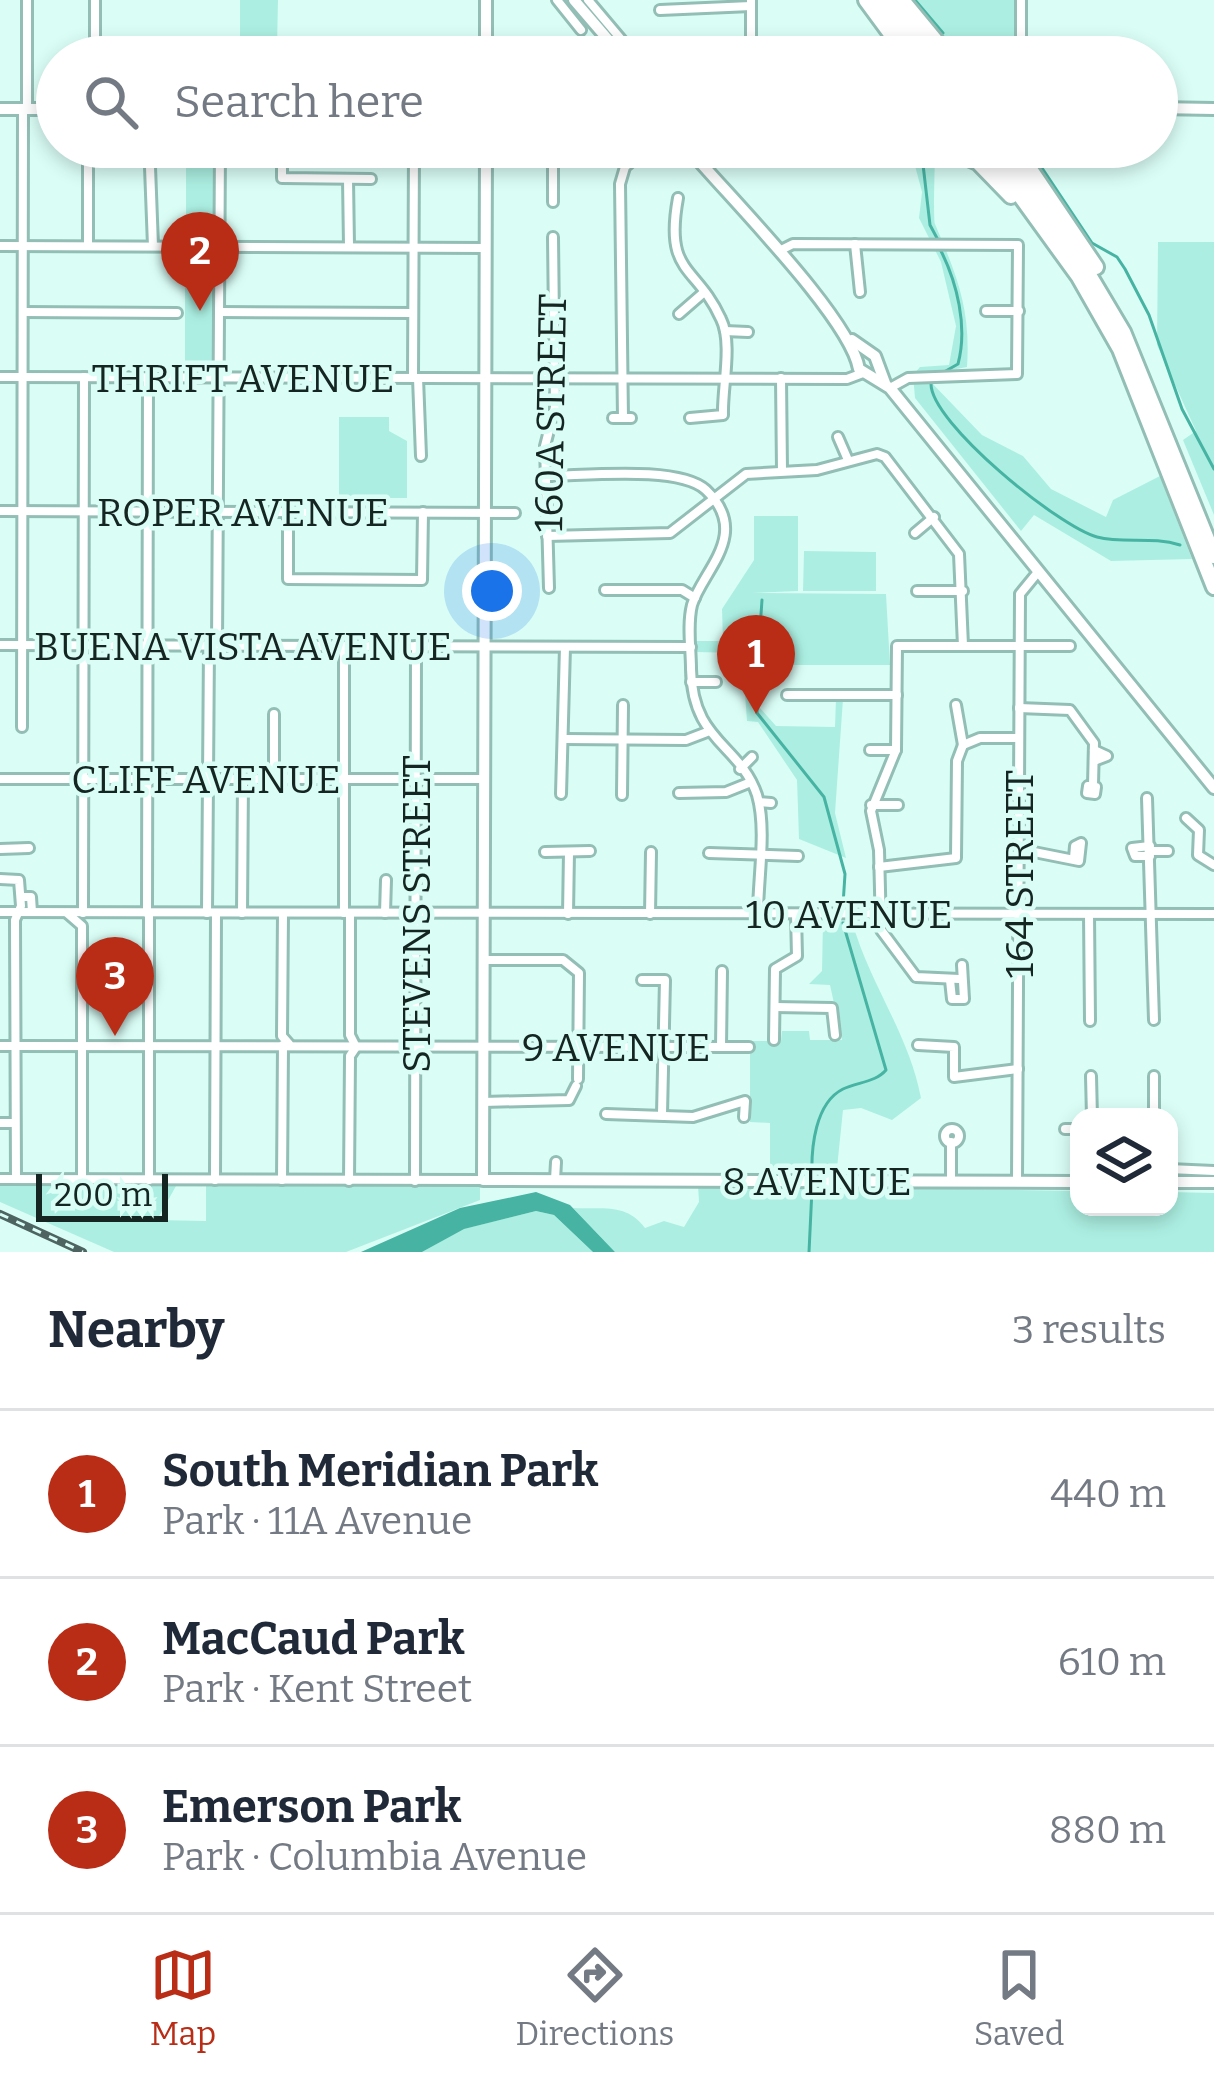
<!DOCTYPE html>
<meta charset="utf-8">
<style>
body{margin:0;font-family:Bitter,serif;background:#f6f6f7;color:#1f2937}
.controls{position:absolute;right:36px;bottom:36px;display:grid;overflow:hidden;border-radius:24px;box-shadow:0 6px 18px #0003}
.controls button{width:108px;height:108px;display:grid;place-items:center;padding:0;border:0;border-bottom:3px solid #e0e1e3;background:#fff;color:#1f2937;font:60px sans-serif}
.scale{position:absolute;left:36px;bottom:30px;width:132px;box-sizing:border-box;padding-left:12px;border:6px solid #142522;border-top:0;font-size:33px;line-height:42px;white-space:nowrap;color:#142522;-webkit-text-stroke:9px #dafef6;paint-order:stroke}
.you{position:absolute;left:492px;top:591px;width:42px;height:42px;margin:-30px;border:9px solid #fff;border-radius:50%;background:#1a73e8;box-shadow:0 0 0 18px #1a73e833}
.badge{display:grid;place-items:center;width:78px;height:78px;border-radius:50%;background:#b92d17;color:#fff;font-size:39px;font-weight:700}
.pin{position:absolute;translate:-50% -99px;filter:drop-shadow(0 3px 6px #0008)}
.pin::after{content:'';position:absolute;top:63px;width:42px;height:36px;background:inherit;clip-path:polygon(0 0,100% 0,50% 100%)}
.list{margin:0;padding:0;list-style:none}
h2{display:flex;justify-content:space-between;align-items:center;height:156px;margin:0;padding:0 48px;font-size:51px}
h2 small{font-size:39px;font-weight:400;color:#747a83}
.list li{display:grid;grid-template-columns:78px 1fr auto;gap:36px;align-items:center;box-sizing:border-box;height:168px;padding:0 48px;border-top:3px solid #e0e1e3}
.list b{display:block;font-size:45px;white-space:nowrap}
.list p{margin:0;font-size:39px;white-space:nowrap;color:#747a83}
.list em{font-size:39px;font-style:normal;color:#747a83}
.icon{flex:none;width:66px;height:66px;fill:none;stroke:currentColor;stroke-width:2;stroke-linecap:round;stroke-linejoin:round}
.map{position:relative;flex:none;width:1214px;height:1252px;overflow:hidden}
.search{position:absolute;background:#fff;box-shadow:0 6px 18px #0003;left:36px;right:36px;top:36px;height:132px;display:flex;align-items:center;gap:30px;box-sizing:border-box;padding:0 42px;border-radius:66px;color:#747a83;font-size:45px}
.sheet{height:660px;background:#fff}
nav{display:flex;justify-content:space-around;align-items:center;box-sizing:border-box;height:168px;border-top:3px solid #e0e1e3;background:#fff;font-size:33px;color:#747a83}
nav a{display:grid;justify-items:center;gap:6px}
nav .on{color:#b92d17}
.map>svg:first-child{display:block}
.green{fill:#acefe2}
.water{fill:#47b3a3}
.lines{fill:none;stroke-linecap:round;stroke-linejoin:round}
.stream{stroke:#47b3a3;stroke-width:3}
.minor-casing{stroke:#93beb5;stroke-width:14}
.major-casing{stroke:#93beb5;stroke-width:16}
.highway-casing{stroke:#93beb5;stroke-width:20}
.minor{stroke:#fff;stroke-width:8}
.major{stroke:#fff;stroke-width:10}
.highway{stroke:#fff;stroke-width:14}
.rail-casing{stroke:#4e6460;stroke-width:8}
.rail{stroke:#dafef6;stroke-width:3;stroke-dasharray:9;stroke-linecap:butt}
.labels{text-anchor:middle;stroke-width:9;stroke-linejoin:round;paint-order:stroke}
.street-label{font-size:39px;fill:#142522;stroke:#dafef6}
</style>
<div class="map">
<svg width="1214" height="1252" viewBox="0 0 1214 1252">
<rect width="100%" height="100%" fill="#dafef6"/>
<!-- green -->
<g class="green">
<path d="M240,0H278L277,47L240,46Z"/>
<path d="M912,0H1018L1017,57H957Z"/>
<path d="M186,147H216L214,241H186Z"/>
<path d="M910,147L935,150C935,164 933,220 935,224C957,276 971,309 967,367L935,373L930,381L982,435L1023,456L1051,489L1106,517L1113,500L1160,476L1192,559L1111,561L1034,515L1021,531L915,398L913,375L920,367L949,365L956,326L941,262L919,218L922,192Z"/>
<path d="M1158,242H1214V515L1183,440L1196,431L1157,345Z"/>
<path d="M185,251L216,254L212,373H185Z"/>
<path d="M339,417H389V431L407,441V498H339Z"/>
<path d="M754,516H798V591L753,593L886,594L890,665H758L759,707L776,726L835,727L836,698L843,699L835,813L846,858L799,839L797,780L758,722L747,721L742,653L695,652L696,641H723L722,609L754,560Z"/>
<path d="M804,551L876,552V591H803Z"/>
<path d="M823,921H852C869,983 909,1034 921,1098L892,1120L861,1108L843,1110L836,1178H770V1123L750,1122V1041H781L782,1031H809L810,1040H842L830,985L809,984L822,971Z"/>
<path d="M0,1183L176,1186L157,1220L206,1221V1185L480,1186V1200L346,1252H114L0,1202Z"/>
<path d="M698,1185L1079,1191V1207H1169V1192L1214,1193V1252H615L573,1208C600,1210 626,1202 645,1228L664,1221L684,1227L699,1202Z"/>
<path d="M536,1211L554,1215L593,1252H422L463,1229Z"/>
</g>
<!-- water -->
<path class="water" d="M536,1192L570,1205L615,1252H593L554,1215L536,1211L464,1229L422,1252H361L460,1208Z"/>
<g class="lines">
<!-- stream -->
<g class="stream">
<path d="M915,0L943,33"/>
<path d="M947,44L961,57"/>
<path d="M1015,47L1016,57"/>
<path d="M921,147L930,225L938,240"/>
<path d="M1028,147L1092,243L1117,257L1125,269L1149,315L1182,409L1214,469"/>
<path d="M940,249C957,282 968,327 958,364L944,372"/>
<path d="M931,384C931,423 1059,527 1097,537C1124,544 1152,536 1180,545"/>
<path d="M759,643L762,600"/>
<path d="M759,649L757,713L824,797L845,874L843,905"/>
<path d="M812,1176C811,1148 815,1103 843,1089C858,1082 876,1082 886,1070L843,923"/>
<path d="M809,1252L812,1189"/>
</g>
<!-- minor casing -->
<g class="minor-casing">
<g id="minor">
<path d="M95,0V57"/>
<path d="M557,0L581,30"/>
<path d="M588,0L636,57"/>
<path d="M1021,0V57"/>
<path d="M660,10L751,6"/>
<path d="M751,57V0"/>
<path d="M27,109V0"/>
<path d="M282,147V178L371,179"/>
<path d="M553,147V202"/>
<path d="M150,167L153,246"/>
<path d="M348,179L349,246"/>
<path d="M678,198C664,275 696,264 721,319C733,343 722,388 723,415L690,418"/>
<path d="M855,244L860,292"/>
<path d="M0,246L486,248"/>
<path d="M88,246V147"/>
<path d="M779,251L793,244L1018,245L1017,374L908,378L890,388"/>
<path d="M986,311H1019"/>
<path d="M23,312L177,313"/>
<path d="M219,312L413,313"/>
<path d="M679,314L702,294"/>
<path d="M725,331L748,332"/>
<path d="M0,377L847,379L863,373"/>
<path d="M413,378L414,147"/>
<path d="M418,378L421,456"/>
<path d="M781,378L782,471"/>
<path d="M613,418H631"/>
<path d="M623,418L620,184L625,167L648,147"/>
<path d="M838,437L848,460"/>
<path d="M545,476C583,476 679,465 706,490C752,534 702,571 692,605C687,625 691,649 691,669C692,742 740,744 757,795C767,829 758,878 758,914"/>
<path d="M0,511L515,513"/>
<path d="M288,512V579L422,580L423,512"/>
<path d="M915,533L934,517"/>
<path d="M547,536L670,533L746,474L817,470L877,454L885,457L959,554L963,646"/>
<path d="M549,588L545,446L555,407L553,237"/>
<path d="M605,590H682L695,598"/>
<path d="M917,591H963"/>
<path d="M0,645L691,647"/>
<path d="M217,646L220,147"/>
<path d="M691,682H716"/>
<path d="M787,695H897"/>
<path d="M956,705L963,745"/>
<path d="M1019,708L1070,710L1094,743L1093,785"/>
<path d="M22,727L23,109"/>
<path d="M565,739L686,740L707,732"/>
<path d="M963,745L980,738H1019"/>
<path d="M870,750H896"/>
<path d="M1094,761L1107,756L1094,750"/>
<path d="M740,769L752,757"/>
<path d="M0,779H484"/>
<path d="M274,779V714"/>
<path d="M1088,786L1096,787L1095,794L1087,793Z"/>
<path d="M679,793L726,792L751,782"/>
<path d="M561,794L565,647"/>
<path d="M622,795L623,705"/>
<path d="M1147,798L1154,1020"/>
<path d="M759,802L771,803"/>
<path d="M871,805H898"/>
<path d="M1186,818L1199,830L1198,855L1214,865"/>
<path d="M1150,846L1132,848L1135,856H1150"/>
<path d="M0,849L29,848"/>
<path d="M1019,849L1079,861L1081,843L1075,846L1074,858"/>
<path d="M1150,851H1168"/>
<path d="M545,852L590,851"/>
<path d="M709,853L798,856"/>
<path d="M879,867L956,858L957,761L963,745"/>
<path d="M0,879L19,880L21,906L15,920L16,1179"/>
<path d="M21,897H31L32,912"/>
<path d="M0,912L1214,914"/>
<path d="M67,913L82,926V1180"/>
<path d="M83,913L84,377"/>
<path d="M147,913L148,378"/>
<path d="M207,913L209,646"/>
<path d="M242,913L243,779"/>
<path d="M283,913L282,1036L289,1044"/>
<path d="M344,913V647"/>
<path d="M350,913V1035L356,1047"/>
<path d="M385,913L386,880"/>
<path d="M568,914L569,852"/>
<path d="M650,914L651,852"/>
<path d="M1089,914L1090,1021"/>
<path d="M484,960H563L579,973L578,1079"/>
<path d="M959,979L916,977L881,930L879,850L871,811L896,750L897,646H1070"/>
<path d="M642,980H665L662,1114"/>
<path d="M950,980L952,999H964L962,965"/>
<path d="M775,1007L832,1008L835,1035"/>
<path d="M774,1040L775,969L797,956L796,914"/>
<path d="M918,1045L954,1047V1077L1018,1069"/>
<path d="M0,1046L749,1047"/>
<path d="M721,1047L722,971"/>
<path d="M1091,1076L1092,1117"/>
<path d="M483,1102L569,1100L576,1086"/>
<path d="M606,1114L693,1117L745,1101L744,1117"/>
<path d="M1154,1117V1076"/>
<path d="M0,1123H15"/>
<circle cx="952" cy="1136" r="7"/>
<path d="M1065,1129H1079"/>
<path d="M1169,1169L1214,1171"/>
<path d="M0,1179L483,1180"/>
<path d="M149,1180V913"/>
<path d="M215,1180L216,913"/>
<path d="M282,1180L283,1045"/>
<path d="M555,1180L556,1162"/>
<path d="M349,1181L350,1056L356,1047"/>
<path d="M415,1181L416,646"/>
<path d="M951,1182V1142"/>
<path d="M1017,1182L1020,594L1038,572"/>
</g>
</g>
<!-- major casing -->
<g class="major-casing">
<g id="major">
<path d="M486,0V57"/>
<path d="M574,0L623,57"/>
<path d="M1157,108L1214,109"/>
<path d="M0,109H57"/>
<path d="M486,147L483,1180L1079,1182"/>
<path d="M687,147C726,194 850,317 859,369L890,388L1214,788"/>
<path d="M852,340L875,356L885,383"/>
<path d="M1169,1182H1214"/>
</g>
</g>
<!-- highway casing -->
<g class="highway-casing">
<g id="highway">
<path d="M866,0L908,57"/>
<path d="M878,0L920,57"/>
<path d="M892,0L934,57"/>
<path d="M902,0L949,57"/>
<path d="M944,147L978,162L1011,196"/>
<path d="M985,147L1079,277L1120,349L1214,587"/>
<path d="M999,147L1079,258L1123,332L1214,556"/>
<path d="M1015,147L1096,267"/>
</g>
</g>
<!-- minor -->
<use href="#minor" class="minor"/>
<!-- major -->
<use href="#major" class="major"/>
<!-- highway -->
<use href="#highway" class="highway"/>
<!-- rail casing -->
<g class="rail-casing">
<path id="rail" d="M0,1214L83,1252"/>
</g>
<!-- rail -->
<use href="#rail" class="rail"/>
</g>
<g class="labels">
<!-- street labels -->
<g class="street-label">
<text x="243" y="392">THRIFT AVENUE</text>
<text transform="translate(550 413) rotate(-89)" y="14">160A STREET</text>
<text x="243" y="526">ROPER AVENUE</text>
<text x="243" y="660">BUENA VISTA AVENUE</text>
<text x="206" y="793">CLIFF AVENUE</text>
<text transform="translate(1019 874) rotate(-90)" y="14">164 STREET</text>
<text transform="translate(416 914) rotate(-90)" y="14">STEVENS STREET</text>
<text x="849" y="928">10 AVENUE</text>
<text x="616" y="1061">9 AVENUE</text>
<text x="817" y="1195">8 AVENUE</text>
</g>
</g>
</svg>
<div class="controls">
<button><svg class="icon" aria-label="layers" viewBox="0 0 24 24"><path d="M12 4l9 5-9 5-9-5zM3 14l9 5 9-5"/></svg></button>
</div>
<div class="scale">200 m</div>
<div class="you"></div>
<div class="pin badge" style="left:756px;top:714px">1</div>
<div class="pin badge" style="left:200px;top:311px">2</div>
<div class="pin badge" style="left:115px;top:1036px">3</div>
<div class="search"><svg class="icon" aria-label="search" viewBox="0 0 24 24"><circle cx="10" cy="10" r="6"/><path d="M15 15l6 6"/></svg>Search here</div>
</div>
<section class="sheet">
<h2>Nearby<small>3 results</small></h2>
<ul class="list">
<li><span class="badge">1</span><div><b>South Meridian Park</b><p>Park · 11A Avenue</p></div><em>440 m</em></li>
<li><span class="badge">2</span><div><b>MacCaud Park</b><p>Park · Kent Street</p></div><em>610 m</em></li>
<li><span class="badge">3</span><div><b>Emerson Park</b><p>Park · Columbia Avenue</p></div><em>880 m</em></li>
</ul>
</section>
<nav>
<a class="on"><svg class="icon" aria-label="map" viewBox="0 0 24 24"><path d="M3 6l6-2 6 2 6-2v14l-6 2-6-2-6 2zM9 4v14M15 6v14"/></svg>Map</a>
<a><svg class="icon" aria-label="directions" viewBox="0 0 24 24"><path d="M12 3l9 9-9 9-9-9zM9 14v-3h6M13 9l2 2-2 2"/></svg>Directions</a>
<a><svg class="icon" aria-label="saved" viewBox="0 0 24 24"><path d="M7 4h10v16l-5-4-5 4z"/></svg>Saved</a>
</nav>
